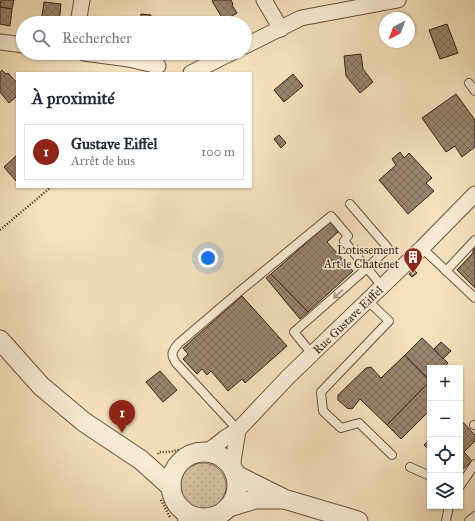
<!DOCTYPE html>
<html lang="fr">
<meta charset="utf-8">
<style>
body{margin:0;font-family:"IM FELL Great Primer",serif;background:#f2f2f3;color:#1f2937}
.controls{position:absolute;right:12px;bottom:12px;display:grid;overflow:hidden;border-radius:0px;box-shadow:0 1px 3px #0004}
.controls button{width:36px;height:36px;display:grid;place-items:center;padding:0;border:0;border-bottom:1px solid #e0e1e3;background:#fff;color:#1f2937;font:20px sans-serif}
.compass{position:absolute;left:379px;top:12px;width:36px;height:36px;border-radius:50%;background:#fff;box-shadow:0 1px 3px #0004;rotate:221deg}
.you{position:absolute;left:208px;top:258px;width:14px;height:14px;margin:-10px;border:3px solid #fff;border-radius:50%;background:#1a73e8;box-shadow:0 0 0 6px #1a73e833}
.badge{display:grid;place-items:center;width:26px;height:26px;border-radius:50%;background:#8f2418;color:#fff;font-size:13px;font-weight:700}
.pin{position:absolute;translate:-50% -33px;filter:drop-shadow(0 1px 2px #0008)}
.pin::after{content:'';position:absolute;top:21px;width:14px;height:12px;background:inherit;clip-path:polygon(0 0,100% 0,50% 100%)}
.list{margin:0;padding:0;list-style:none}
h2{display:flex;justify-content:space-between;align-items:center;height:52px;margin:0;padding:0 16px;font-size:17px}
h2 small{font-size:13px;font-weight:400;color:#747a83}
.list li{display:grid;grid-template-columns:26px 1fr auto;gap:12px;align-items:center;box-sizing:border-box;height:56px;margin:0 8px 8px;padding:0 8px;border:1px solid #e0e1e3;border-radius:0px}
.list b{display:block;font-size:15px;white-space:nowrap}
.list p{margin:0;font-size:13px;white-space:nowrap;color:#747a83}
.list em{font-size:13px;font-style:normal;color:#747a83}
.icon{flex:none;width:22px;height:22px;fill:none;stroke:currentColor;stroke-width:2;stroke-linecap:round;stroke-linejoin:round}
.map{position:relative;flex:none;width:475px;height:521px;overflow:hidden}
.search{position:absolute;background:#fff;box-shadow:0 1px 3px #0004;left:16px;top:16px;width:236px;height:44px;display:flex;align-items:center;gap:10px;box-sizing:border-box;padding:0 14px;border-radius:22px;color:#747a83;font-size:15px}
.panel{position:absolute;background:#fff;box-shadow:0 1px 3px #0004;left:16px;top:72px;width:236px;height:116px;border-radius:0px}
.map>svg:first-child{display:block}
.grass{fill:url(#grass-dots);stroke:#84705c}
.building{fill:url(#building-cross-hatch);stroke:#352018}
.lines{fill:none;stroke-linecap:round;stroke-linejoin:round}
.service-casing{stroke:#655041;stroke-width:10}
.minor-casing{stroke:#655041;stroke-width:17}
.tertiary-casing{stroke:#655041;stroke-width:21}
.path{stroke:#352018;stroke-width:2.5;stroke-dasharray:1 2;stroke-linecap:butt}
.service{stroke:#f8ecd4;stroke-width:8}
.minor{stroke:#f8ecd4;stroke-width:15}
.tertiary{stroke:#f8ecd4;stroke-width:19}
.oneway{stroke:#a0907f}
.labels{text-anchor:middle;stroke-width:3;stroke-linejoin:round;paint-order:stroke}
.poi-label{font-size:12px;fill:#352018;stroke:#f8ecd4;text-anchor:end}
.street-label{font-size:12px;fill:#352018;stroke:#f8ecd4}
</style>
<div class="map">
<svg width="475" height="521" viewBox="0 0 475 521">
<defs>
<pattern id="grass-dots" width="8" height="8" patternUnits="userSpaceOnUse"><rect width="8" height="8" fill="#d4c1a1"/><path d="M2 2h.1M6 6h.1" fill="none" stroke="#b7a68a" stroke-width="1.8" stroke-linecap="round"/></pattern>
<pattern id="building-cross-hatch" width="8" height="8" patternUnits="userSpaceOnUse"><rect width="8" height="8" fill="#99856e"/><path d="M0 0l8 8M0 8l8-8" fill="none" stroke="#7e6c59"/></pattern>
</defs>
<rect width="100%" height="100%" fill="#f5e2bd"/>
<filter id="stains"><feTurbulence type="fractalNoise" baseFrequency=".005" numOctaves="4"/><feColorMatrix values="0 0 0 0 .2 0 0 0 0 .09 0 0 0 0 .02 0 0 0 .5 -.17"/></filter>
<radialGradient id="worn" r=".72"><stop offset=".6" stop-color="#630" stop-opacity="0"/><stop offset="1" stop-color="#630" stop-opacity=".3"/></radialGradient>
<!-- grass -->
<circle class="grass" cx="203" cy="486" r="23"/>
<!-- building -->
<g class="building">
<path d="M1,0H14L12,9L0,7Z"/>
<path d="M213,0H231L233,4L232,5L237,13L224,21L212,1Z"/>
<path d="M44,2L61,4L59,23H41Z"/>
<path d="M0,7L12,9L10,26L0,24Z"/>
<path d="M141,14L151,15L150,19L167,22V23H140Z"/>
<path d="M96,17L127,21V23H95Z"/>
<path d="M447,24L458,53L440,59L429,30Z"/>
<path d="M361,54L363,69L373,82L360,93L346,76L344,56Z"/>
<path d="M2,70L6,74L8,73L17,83V96L9,103L0,92V72Z"/>
<path d="M293,74L303,86L284,102L274,90Z"/>
<path d="M456,94L475,120V147L462,157L455,146L446,152L422,118Z"/>
<path d="M279,135L286,143L281,148L274,139Z"/>
<path d="M400,152L404,158L409,153L432,178L426,183L434,191L408,214L379,180L396,165L392,159Z"/>
<path d="M17,155V180L16,181L4,167Z"/>
<path d="M330,222L338,232L327,242L353,271L308,312L271,274Z"/>
<path d="M475,248V288L457,270L473,253V250Z"/>
<path d="M414,270L417,273L412,277L409,274Z"/>
<path d="M271,274L308,312L300,319L266,278Z"/>
<path d="M242,296L287,346L245,383L242,379L228,391L211,371L207,375L202,369L197,374L183,359L188,354L183,348Z"/>
<path d="M422,338L448,363L443,368H430V381L405,355Z"/>
<path d="M441,342L451,351L443,359L434,349Z"/>
<path d="M405,355L430,381L387,425L360,399L352,409L347,408L338,400V395L366,368L371,367L381,378Z"/>
<path d="M160,371L177,390L163,402L146,382Z"/>
<path d="M430,381V410L401,439L387,425Z"/>
<path d="M460,419L475,435V441L464,452L472,461L460,472Z"/>
<path d="M430,439V451L424,445Z"/>
</g>
<g class="lines">
<!-- service casing -->
<g class="service-casing">
<g id="service">
<path d="M469,83L475,91"/>
<path d="M422,248L475,298"/>
<path d="M446,271L475,240"/>
<path d="M368,301L389,321L321,392L323,411L341,428L359,423L392,455"/>
<path d="M312,354L294,332L367,268L388,248L350,204"/>
<path d="M474,425H475"/>
<path d="M238,430L176,363C170,354 172,351 179,343L240,291L331,216L348,236L344,241L382,286"/>
<path d="M410,467L430,476"/>
<path d="M460,486L475,464"/>
<path d="M446,521L449,506"/>
<path d="M469,521L475,516"/>
</g>
</g>
<!-- minor casing -->
<g class="minor-casing">
<g id="minor">
<path d="M264,0L281,29"/>
<path d="M78,23L82,0"/>
<path d="M0,42L23,45"/>
<path d="M245,46L301,18L398,0"/>
<path d="M84,53L129,59L158,66"/>
<path d="M191,73L231,53"/>
<path d="M206,452L215,446L225,438L238,430L288,377L422,248L475,194"/>
<path d="M232,468L238,430"/>
<path d="M184,512L186,521"/>
<path d="M212,521L213,517"/>
</g>
</g>
<!-- tertiary casing -->
<g class="tertiary-casing">
<g id="tertiary">
<path d="M0,340L41,386L84,422L141,460L171,487"/>
<circle cx="204" cy="485" r="33"/>
<path d="M236,475L284,499L358,521"/>
<path d="M229,507L255,499H281"/>
</g>
</g>
<!-- path -->
<g class="path">
<path d="M0,230L51,187"/>
<path d="M158,454L159,452H168L179,450L192,454"/>
<path d="M161,500L170,517"/>
</g>
<!-- service -->
<use href="#service" class="service"/>
<!-- minor -->
<use href="#minor" class="minor"/>
<!-- tertiary -->
<use href="#tertiary" class="tertiary"/>
</g>
<!-- one-way arrows -->
<defs><path id="oneway-shaft" d="M-6 0H5M1.5-3L5.5 0L1.5 3" fill="none" stroke-width="1.6" stroke-linecap="round" stroke-linejoin="round"/></defs>
<use class="oneway" href="#oneway-shaft" transform="translate(338 294) rotate(139)"/>
<!-- icons -->
<defs>
<g id="building-pin" transform="scale(1)"><path d="M0 17L-7.5 6A9.5 9.5 0 1 1 7.5 6Z" fill="#8f2418" stroke="#f8ecd4"/><path d="M-4-6H4V6H1V3H-1V6H-4ZM-2.5-4.3h1.7v1.8h-1.7ZM.8-4.3h1.7v1.8H.8ZM-2.5-1h1.7V.8h-1.7ZM.8-1h1.7V.8H.8Z" fill="#fff"/></g>
</defs>
<g fill-rule="evenodd">
<use href="#building-pin" x="413" y="257"/>
</g>
<g class="labels">
<!-- poi labels -->
<g class="poi-label">
<text x="399" y="254">Lotissement<tspan x="399" dy="14">Art le Chatenet</tspan></text>
</g>
<!-- street labels -->
<g class="street-label">
<text transform="translate(348 320) rotate(-44)" y="4">Rue Gustave Eiffel</text>
</g>
</g>
<rect width="100%" height="100%" filter="url(#stains)"/>
<rect width="100%" height="100%" fill="url(#worn)"/>
</svg>
<div class="controls">
<button>+</button>
<button>−</button>
<button><svg class="icon" aria-label="locate" viewBox="0 0 24 24"><circle cx="12" cy="12" r="6"/><path d="M12 2v4M12 18v4M2 12h4M18 12h4"/></svg></button>
<button><svg class="icon" aria-label="layers" viewBox="0 0 24 24"><path d="M12 4l9 5-9 5-9-5zM3 14l9 5 9-5"/></svg></button>
</div>
<svg class="compass" viewBox="-18 -18 36 36"><path d="M0-13l5 13h-10z" fill="#e53935"/><path d="M0 13l5-13h-10z" fill="#747a83"/></svg>
<div class="you"></div>
<div class="pin badge" style="left:122px;top:433px">1</div>
<div class="search"><svg class="icon" aria-label="search" viewBox="0 0 24 24"><circle cx="10" cy="10" r="6"/><path d="M15 15l6 6"/></svg>Rechercher</div>
<section class="panel">
<h2>À proximité<small></small></h2>
<ul class="list">
<li><span class="badge">1</span><div><b>Gustave Eiffel</b><p>Arrêt de bus</p></div><em>100 m</em></li>
</ul>
</section>
</div>
